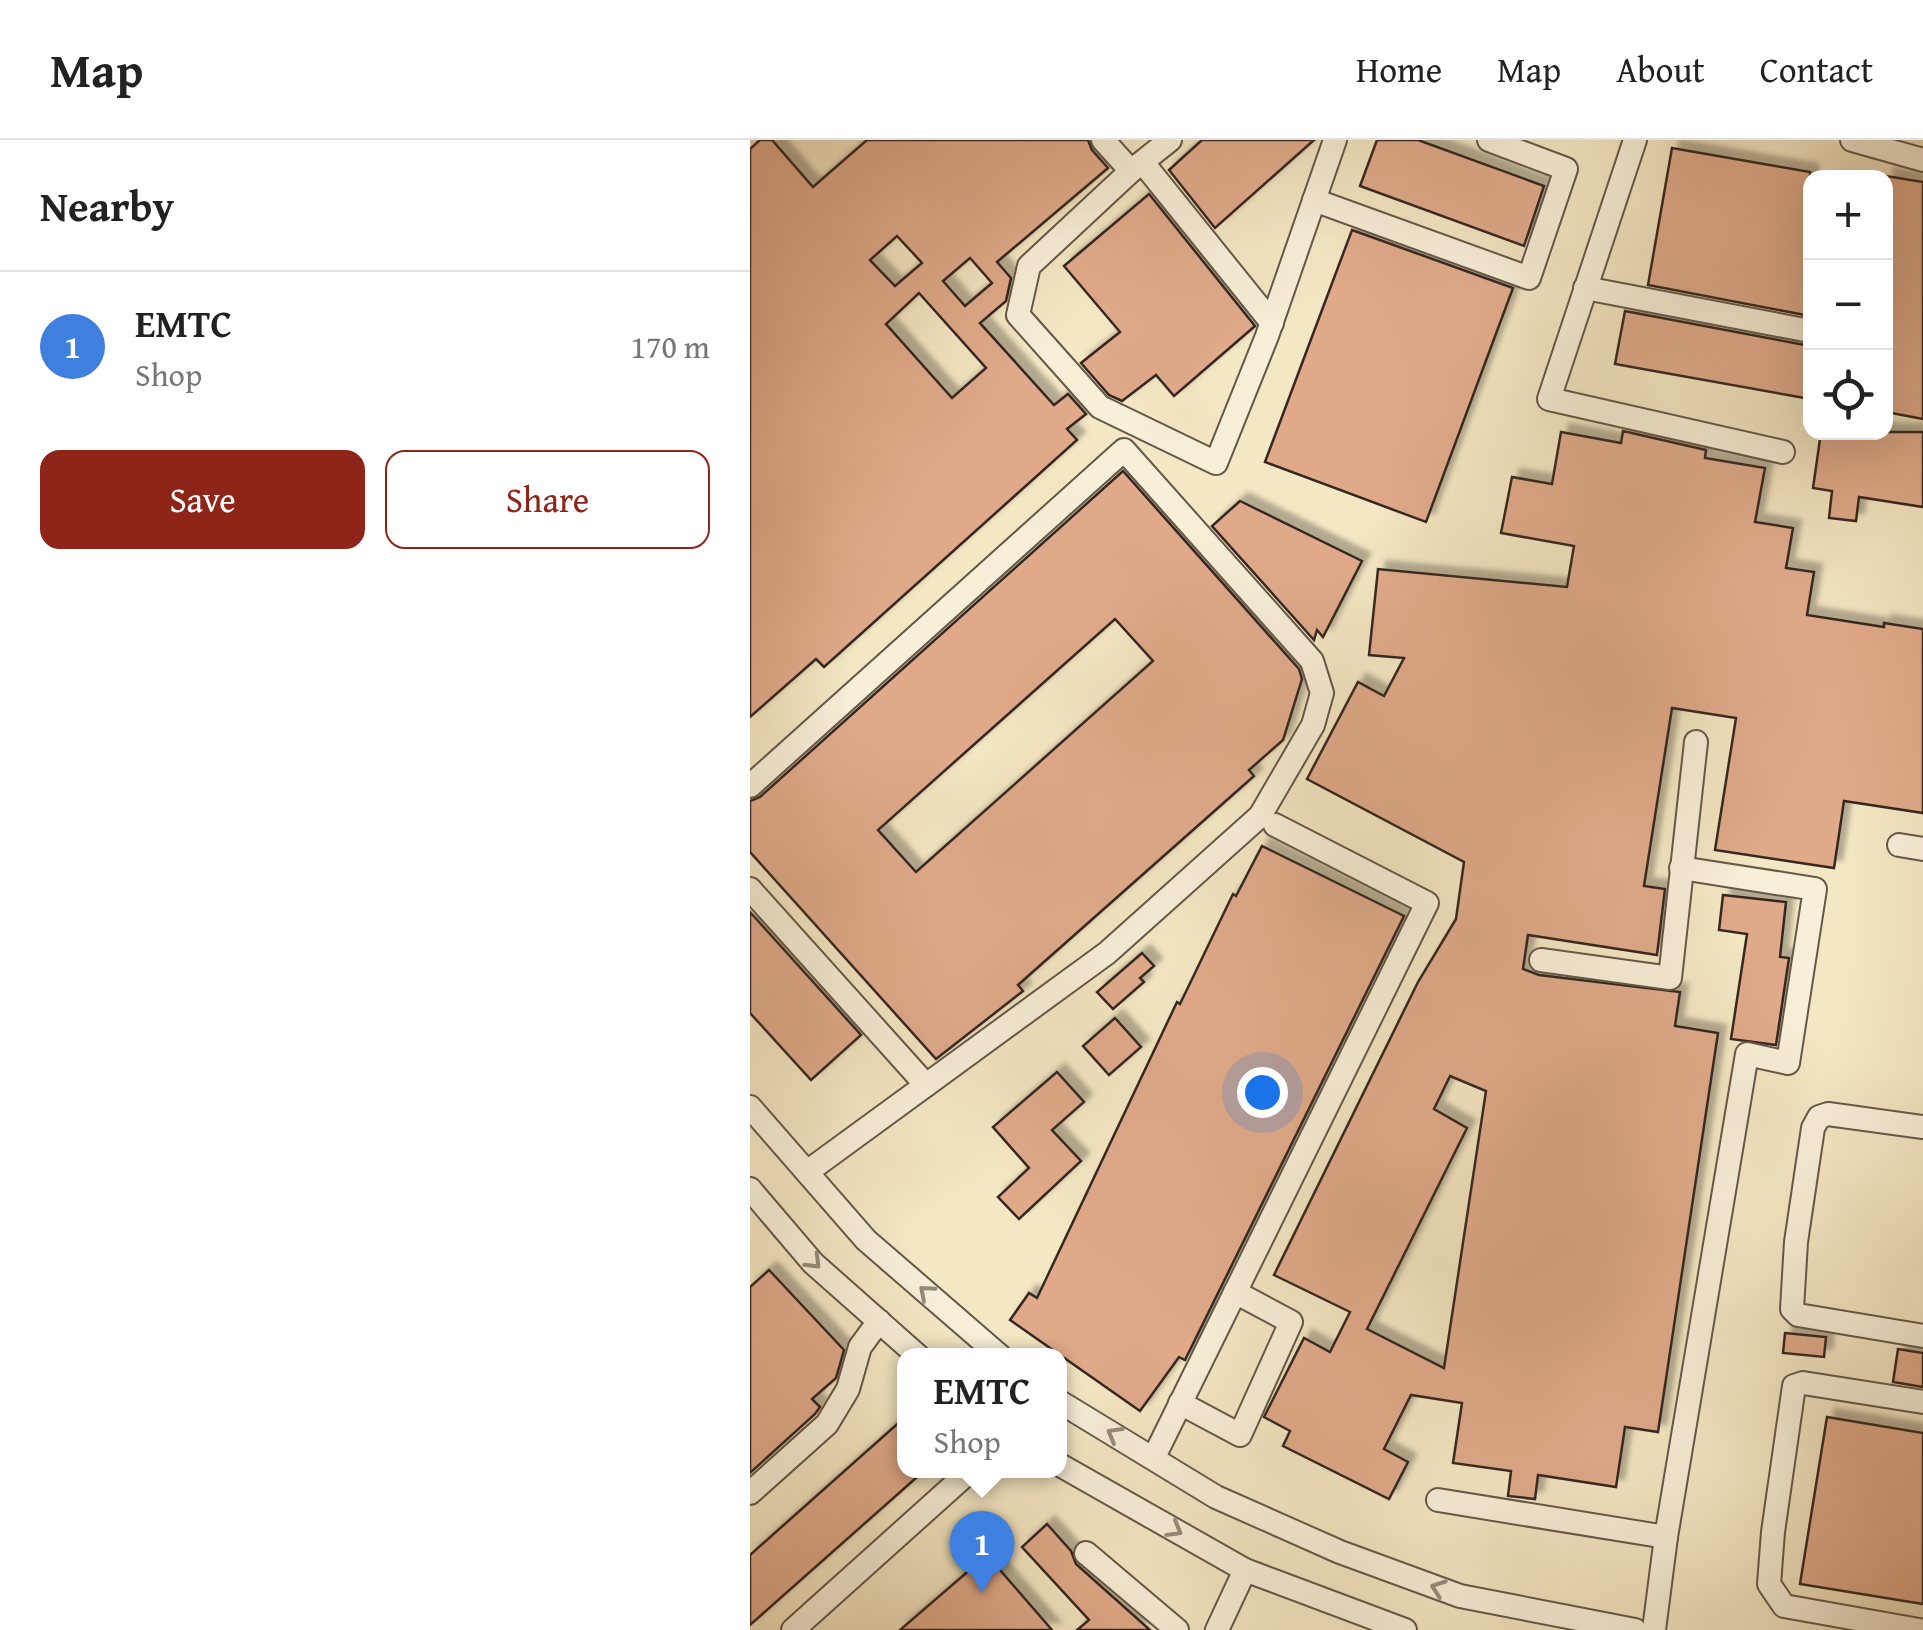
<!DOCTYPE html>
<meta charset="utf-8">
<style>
body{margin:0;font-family:"Gentium Book Plus",serif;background:#f6f6f6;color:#222}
.controls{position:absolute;right:30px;top:30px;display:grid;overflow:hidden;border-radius:20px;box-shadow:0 10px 40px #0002}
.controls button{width:90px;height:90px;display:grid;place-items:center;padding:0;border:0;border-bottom:2px solid #e0e0e0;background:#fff;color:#222;font:50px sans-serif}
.you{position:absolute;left:512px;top:952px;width:35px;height:35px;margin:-25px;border:8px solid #fff;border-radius:50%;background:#1a73e8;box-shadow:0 0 0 15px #1a73e833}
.badge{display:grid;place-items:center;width:65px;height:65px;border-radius:50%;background:#8f2418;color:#fff;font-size:32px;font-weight:700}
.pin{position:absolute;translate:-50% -82px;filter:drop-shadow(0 2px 5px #0008)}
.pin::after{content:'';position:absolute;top:52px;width:35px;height:30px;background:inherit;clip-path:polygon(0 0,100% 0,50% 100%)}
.popup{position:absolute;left:147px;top:1208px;width:170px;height:130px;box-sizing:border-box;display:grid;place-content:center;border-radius:20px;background:#fff;filter:drop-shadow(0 2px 8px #0005);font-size:32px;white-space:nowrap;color:#767676}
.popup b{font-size:38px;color:#222}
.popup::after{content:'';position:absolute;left:50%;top:100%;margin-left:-20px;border:20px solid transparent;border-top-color:#fff}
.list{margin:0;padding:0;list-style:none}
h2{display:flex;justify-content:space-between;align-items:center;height:130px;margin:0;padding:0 40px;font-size:42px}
h2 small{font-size:32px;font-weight:400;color:#767676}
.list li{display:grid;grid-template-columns:65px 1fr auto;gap:30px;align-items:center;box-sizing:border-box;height:150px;padding:0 40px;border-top:2px solid #e0e0e0}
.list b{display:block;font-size:38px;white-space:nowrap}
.list p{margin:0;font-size:32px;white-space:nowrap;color:#767676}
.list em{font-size:32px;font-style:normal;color:#767676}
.actions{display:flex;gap:20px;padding:30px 40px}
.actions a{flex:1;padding:22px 0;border:2px solid #8f2418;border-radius:20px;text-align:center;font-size:35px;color:#8f2418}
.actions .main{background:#8f2418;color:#fff}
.icon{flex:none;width:55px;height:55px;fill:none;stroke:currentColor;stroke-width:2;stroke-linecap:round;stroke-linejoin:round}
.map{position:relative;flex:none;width:1173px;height:1490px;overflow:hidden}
header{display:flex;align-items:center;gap:60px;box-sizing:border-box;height:140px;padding:0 50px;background:#fff;border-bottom:2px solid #e0e0e0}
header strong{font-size:48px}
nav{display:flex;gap:55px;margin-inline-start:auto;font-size:35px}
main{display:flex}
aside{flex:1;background:#fff}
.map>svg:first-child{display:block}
.building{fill:#e0aa8a;stroke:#352820;stroke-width:2.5;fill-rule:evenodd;filter:url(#shadow)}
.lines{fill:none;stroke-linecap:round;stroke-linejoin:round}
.minor-casing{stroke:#655849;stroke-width:26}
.minor{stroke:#f8efd8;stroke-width:22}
.oneway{stroke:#968c7c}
</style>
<header>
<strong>Map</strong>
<nav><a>Home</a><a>Map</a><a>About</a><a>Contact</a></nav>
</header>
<main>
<aside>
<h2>Nearby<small></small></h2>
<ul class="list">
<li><span class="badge" style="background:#3f7fe0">1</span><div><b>EMTC</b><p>Shop</p></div><em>170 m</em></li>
</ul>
<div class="actions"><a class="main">Save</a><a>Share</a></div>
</aside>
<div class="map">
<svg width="1173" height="1490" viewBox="0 0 1173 1490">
<defs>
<filter id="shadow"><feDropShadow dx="8" dy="-8" stdDeviation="2.5" flood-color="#0004"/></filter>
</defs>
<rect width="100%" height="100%" fill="#f4e7c3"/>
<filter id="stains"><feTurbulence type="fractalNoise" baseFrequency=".002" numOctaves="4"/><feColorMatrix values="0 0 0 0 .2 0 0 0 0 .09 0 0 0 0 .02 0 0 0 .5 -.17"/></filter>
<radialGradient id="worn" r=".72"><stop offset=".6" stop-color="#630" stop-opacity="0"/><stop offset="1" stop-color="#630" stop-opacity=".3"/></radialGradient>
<!-- building -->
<g class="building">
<path d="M10,0H22L63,47L117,0H338L342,10L358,28L247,122L261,138L256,161L230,183L304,265L318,254L336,274L317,289L327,300L74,527L66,519L0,577V9ZM147,96L172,123L145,146L120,120ZM220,118L242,143L215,166L193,141ZM169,153L236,228L202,258L136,184Z"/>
<path d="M452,0H564L465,88L419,30Z"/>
<path d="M627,0H668L794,46L774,106L610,46Z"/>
<path d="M922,8L1060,32V176L898,145Z"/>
<path d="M1136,36L1173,42V279L1136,272Z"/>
<path d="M399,54L505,186L424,256L406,235L372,261L359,255L331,223L370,192L314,126Z"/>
<path d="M602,90L763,148L676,382L515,322Z"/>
<path d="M875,171L1060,206V259L865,224Z"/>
<path d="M873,291L956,310L955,318L1015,328L1005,382L1043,388L1036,428L1064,432L1057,475L1134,487V483L1173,489V673L1094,661L1084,728L965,710L986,578L922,568L894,746L915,749L907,815L778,795L773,829L789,835L930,852L925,886L968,893L908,1292L875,1287L866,1347L788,1335L785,1359L758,1356L761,1331L703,1323L712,1263L661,1255L634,1309L658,1322L639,1359L533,1306L540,1291L514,1277L554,1198L580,1212L600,1172L524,1135L668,842L706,779L714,722L557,639L608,542L634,556L654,518L619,515L628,429L817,447L824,406L751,393L762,337L802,344L811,292L871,303ZM700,936L736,951L694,1228L617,1189L717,988L684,969Z"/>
<path d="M1071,292H1173V367L1109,357L1106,381L1079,378L1082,351L1063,348Z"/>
<path d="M373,331L549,529L552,539L533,600L499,630L504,636L268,845L273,851L186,919L0,712V661L10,657ZM365,479L403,521L166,732L128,690Z"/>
<path d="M490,361L612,421L573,497L567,490L564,500L462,386Z"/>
<path d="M512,706L654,776L435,1220L429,1217L390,1271L260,1180L279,1153L287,1158L427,862L430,864L483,754L486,756Z"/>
<path d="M973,755L1036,762L1030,817L1039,818L1026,905L981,899L997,794L969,790Z"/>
<path d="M0,772L111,895L61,940L0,873Z"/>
<path d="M392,813L404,826L390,838L394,842L363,869L347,852Z"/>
<path d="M365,878L391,907L359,935L333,906Z"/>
<path d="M307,932L334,962L302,990L331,1021L269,1079L248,1057L279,1028L243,987Z"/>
<path d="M19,1130L94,1210L86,1238L62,1259L70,1267L65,1274L0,1333V1147Z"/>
<path d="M1035,1193L1076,1197L1074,1217L1033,1213Z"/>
<path d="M1148,1209L1173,1213V1247L1143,1242Z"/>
<path d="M1077,1277L1173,1293V1464L1050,1444Z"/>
<path d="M154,1278V1330H175L0,1485V1415Z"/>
<path d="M297,1384L321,1411L326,1424L400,1490H327L339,1480L272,1407Z"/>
<path d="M237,1415L302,1490H150Z"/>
</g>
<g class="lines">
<!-- minor casing -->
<g class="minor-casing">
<g id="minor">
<path d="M353,0L381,31"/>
<path d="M420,0L381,31L279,126L268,175L350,267L466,323L517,196L585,0"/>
<path d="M885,0L799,259L1033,312"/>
<path d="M1102,0L1173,20"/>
<path d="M394,24L522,183"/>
<path d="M564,60L779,138L816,29L739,0"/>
<path d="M835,148L1060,191"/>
<path d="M0,646L374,310L562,521L572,553L563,585L510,676L357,813L57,1032"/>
<path d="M1149,705L1173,709"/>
<path d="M0,749L176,945"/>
<path d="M791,820L920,838L946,602"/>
<path d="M0,967L116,1100L250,1216"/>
<path d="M1173,987L1078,974L1069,977L1063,988L1046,1102L1042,1169L1048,1175L1173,1196"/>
<path d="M0,1049L63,1123L168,1216"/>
<path d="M310,1262L466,1357L590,1412L710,1456L885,1490"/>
<path d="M430,1263L490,1295L541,1182L485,1152"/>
<path d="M404,1317L677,763L525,685"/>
<path d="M310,1325L495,1430L655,1490"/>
<path d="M0,1353L77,1284L98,1249L110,1207L129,1181"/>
<path d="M688,1360L916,1397"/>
<path d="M336,1413L427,1490"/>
<path d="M43,1490L221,1330"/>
<path d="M467,1490L495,1430"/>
<path d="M904,1490L916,1397L997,914L1038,923L1065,749L931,728"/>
<path d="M1169,1490L1034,1466L1019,1444L1023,1392L1044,1246L1053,1243L1173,1262"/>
</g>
</g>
<!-- minor -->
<use href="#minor" class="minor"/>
</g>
<!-- one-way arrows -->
<defs><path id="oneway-chevron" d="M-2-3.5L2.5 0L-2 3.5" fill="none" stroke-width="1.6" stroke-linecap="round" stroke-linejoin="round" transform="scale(2.5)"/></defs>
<g class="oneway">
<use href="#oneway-chevron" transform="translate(64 1122) rotate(45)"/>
<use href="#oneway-chevron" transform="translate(176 1152) rotate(-139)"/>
<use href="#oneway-chevron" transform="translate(364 1294) rotate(-150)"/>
<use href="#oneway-chevron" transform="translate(425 1390) rotate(30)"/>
<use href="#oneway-chevron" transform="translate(688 1448) rotate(-160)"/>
</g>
<rect width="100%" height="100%" filter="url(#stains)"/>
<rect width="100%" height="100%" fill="url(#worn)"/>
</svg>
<div class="controls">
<button>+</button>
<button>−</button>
<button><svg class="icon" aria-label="locate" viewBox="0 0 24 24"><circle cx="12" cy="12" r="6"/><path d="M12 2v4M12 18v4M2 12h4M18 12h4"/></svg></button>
</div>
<div class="you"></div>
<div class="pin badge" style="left:232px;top:1453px;background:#3f7fe0">1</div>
<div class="popup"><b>EMTC</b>Shop</div>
</div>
</main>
